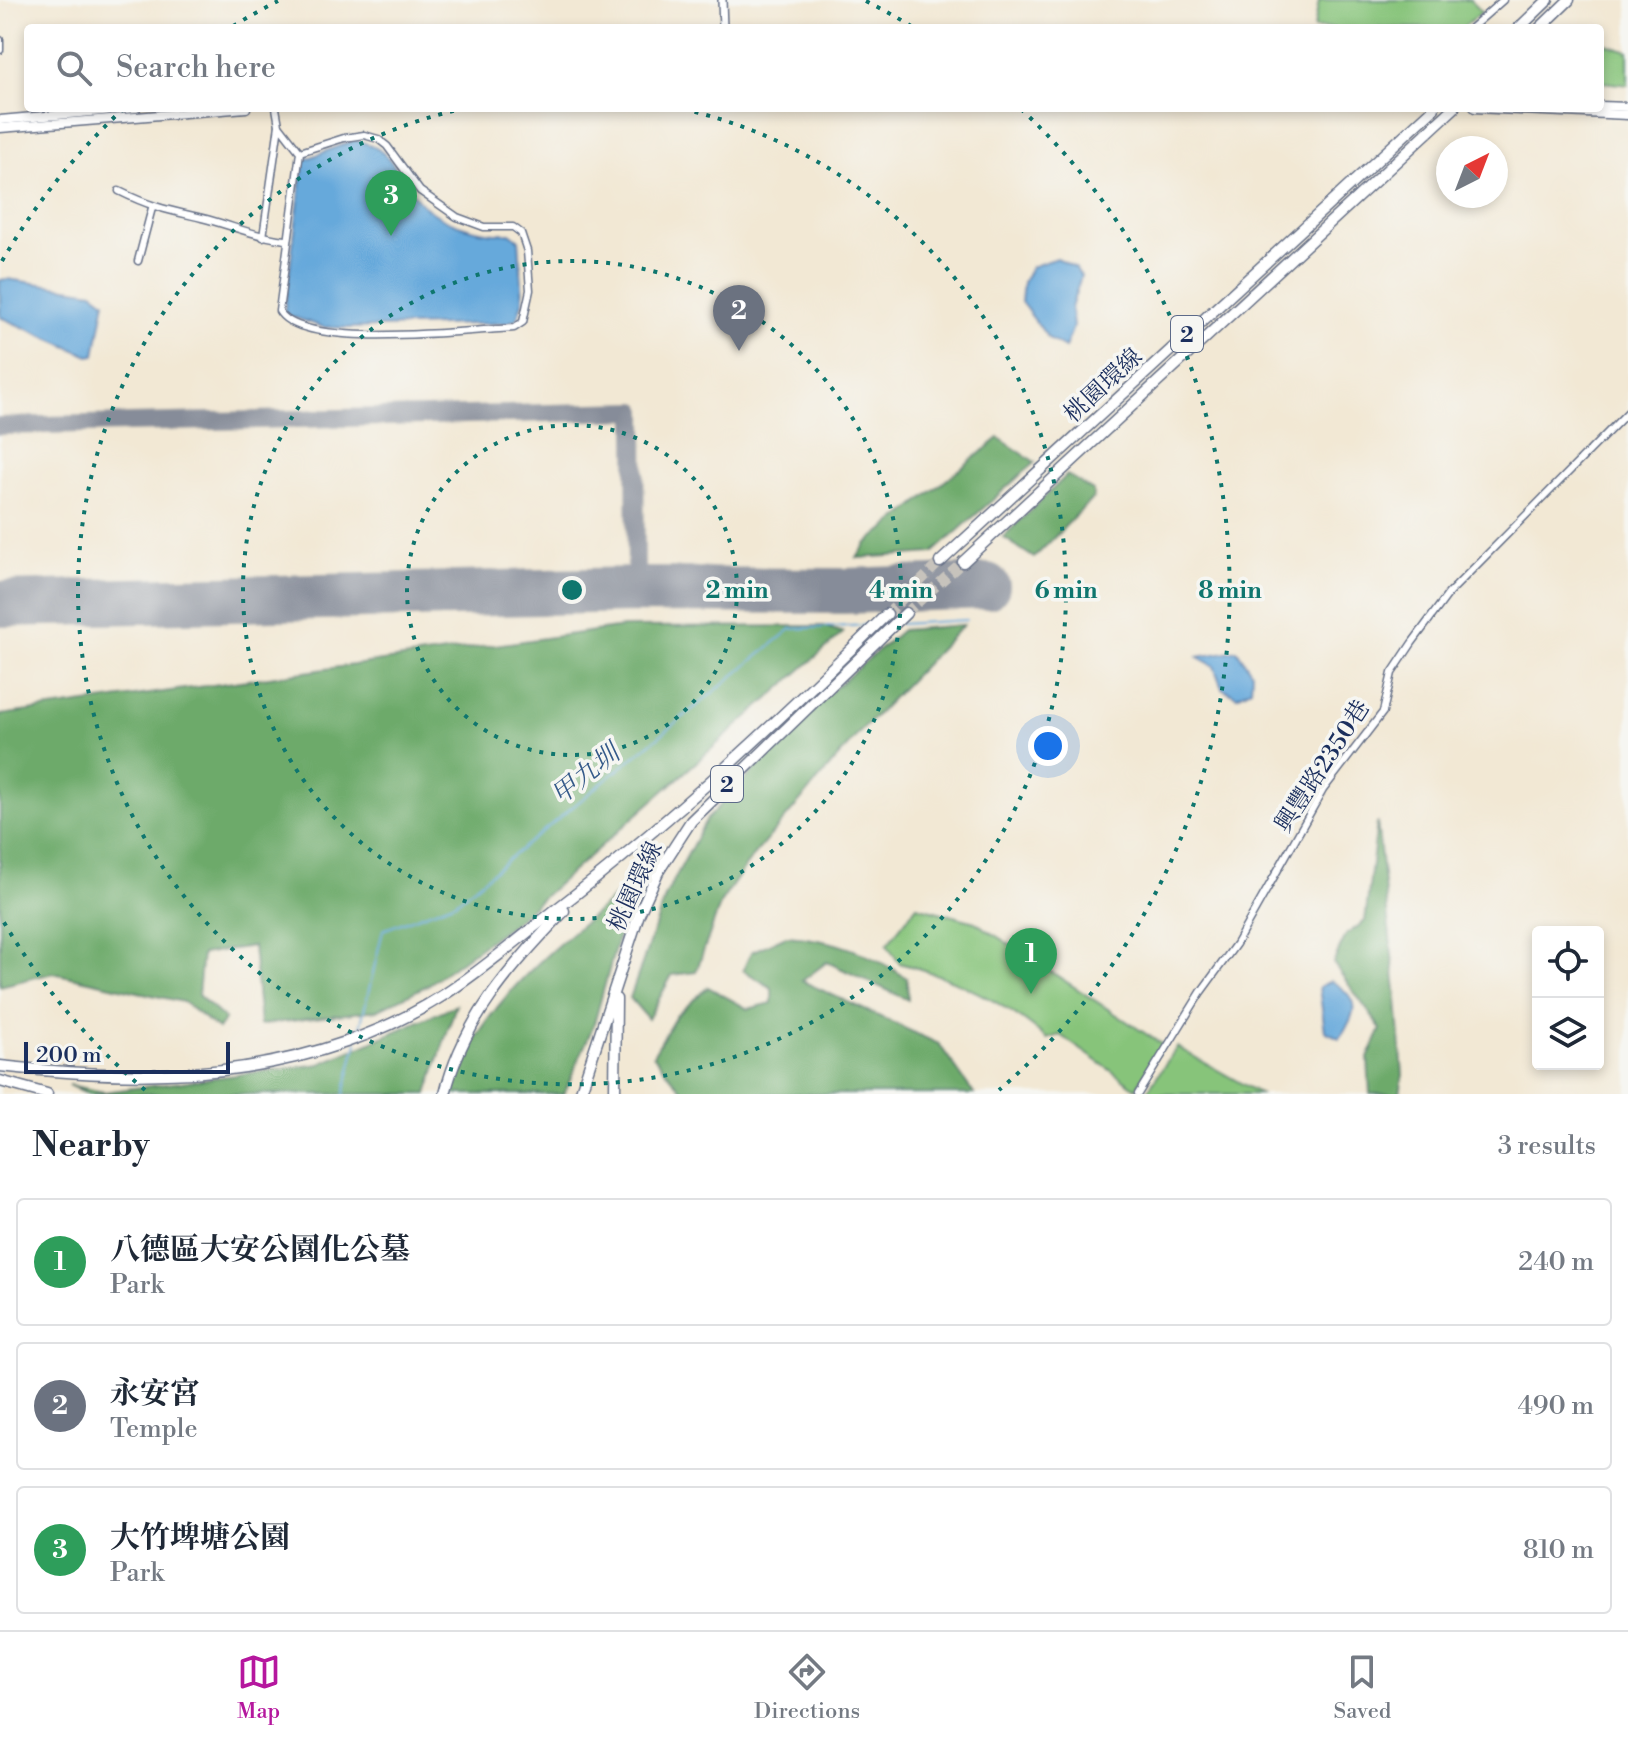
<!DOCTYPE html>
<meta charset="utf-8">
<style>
body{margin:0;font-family:"Libre Bodoni","Noto Serif TC",serif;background:#f2f2f3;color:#1f2937}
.controls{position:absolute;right:24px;bottom:24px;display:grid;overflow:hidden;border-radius:8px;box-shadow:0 4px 12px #0003}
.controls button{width:72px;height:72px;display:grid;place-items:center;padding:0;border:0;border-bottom:2px solid #e0e1e3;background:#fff;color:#1f2937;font:40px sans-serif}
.compass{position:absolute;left:1436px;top:136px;width:72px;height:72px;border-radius:50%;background:#fff;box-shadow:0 4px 12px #0003;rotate:42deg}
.scale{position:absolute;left:24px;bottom:20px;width:206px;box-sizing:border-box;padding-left:8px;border:4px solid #1b2f5e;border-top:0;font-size:22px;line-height:28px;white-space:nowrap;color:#1b2f5e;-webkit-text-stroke:6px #f6f6f2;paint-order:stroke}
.you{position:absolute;left:1048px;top:746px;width:28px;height:28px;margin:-20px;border:6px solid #fff;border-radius:50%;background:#1a73e8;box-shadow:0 0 0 12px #1a73e833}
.badge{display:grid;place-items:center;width:52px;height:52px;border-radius:50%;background:#b5179e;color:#fff;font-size:26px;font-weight:700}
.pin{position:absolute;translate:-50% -66px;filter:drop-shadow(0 2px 4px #0008)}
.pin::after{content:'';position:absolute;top:42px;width:28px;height:24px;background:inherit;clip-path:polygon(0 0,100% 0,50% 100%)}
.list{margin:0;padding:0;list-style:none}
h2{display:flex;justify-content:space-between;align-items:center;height:104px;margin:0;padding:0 32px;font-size:34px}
h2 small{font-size:26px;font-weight:400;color:#747a83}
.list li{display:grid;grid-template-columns:52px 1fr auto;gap:24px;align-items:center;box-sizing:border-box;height:128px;margin:0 16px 16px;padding:0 16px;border:2px solid #e0e1e3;border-radius:8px}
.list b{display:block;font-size:30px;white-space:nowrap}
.list p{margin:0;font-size:26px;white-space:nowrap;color:#747a83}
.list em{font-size:26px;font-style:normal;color:#747a83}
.icon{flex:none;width:44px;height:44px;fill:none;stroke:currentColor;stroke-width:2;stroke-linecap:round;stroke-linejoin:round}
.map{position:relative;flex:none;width:1628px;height:1094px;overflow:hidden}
.search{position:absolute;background:#fff;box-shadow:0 4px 12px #0003;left:24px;right:24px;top:24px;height:88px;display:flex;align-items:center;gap:20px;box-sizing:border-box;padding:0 28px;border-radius:8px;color:#747a83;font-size:30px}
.sheet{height:536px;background:#fff}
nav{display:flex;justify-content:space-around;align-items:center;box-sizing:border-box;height:112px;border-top:2px solid #e0e1e3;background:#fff;font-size:22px;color:#747a83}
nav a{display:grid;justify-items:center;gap:4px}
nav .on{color:#b5179e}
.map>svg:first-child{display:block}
.green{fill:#87c47a;stroke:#517a6c;stroke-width:2}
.forest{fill:#6daa6a;stroke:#446c64;stroke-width:2}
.water{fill:#66a9db;stroke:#406c9c;stroke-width:2}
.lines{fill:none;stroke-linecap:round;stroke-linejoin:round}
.stream{stroke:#66a9db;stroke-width:2}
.taxiway{stroke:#868c99;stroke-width:18}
.runway{stroke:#868c99;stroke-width:46}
.motorway-tunnel{stroke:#c7c3bc;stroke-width:10;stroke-dasharray:10 5;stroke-linecap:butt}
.minor-casing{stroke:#667087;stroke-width:9}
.tertiary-casing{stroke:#667087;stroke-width:10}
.secondary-casing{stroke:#667087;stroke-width:11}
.motorway-casing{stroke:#667087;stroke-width:13}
.minor{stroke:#fff;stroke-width:6}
.tertiary{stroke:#fff;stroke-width:7}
.secondary{stroke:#fff;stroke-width:8}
.motorway{stroke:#fff;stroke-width:10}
.ring{fill:none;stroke:#0f766e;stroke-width:4;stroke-dasharray:4 8}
.labels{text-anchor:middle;stroke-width:7;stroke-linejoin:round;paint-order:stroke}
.shield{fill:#f6f6f2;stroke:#5d6b8a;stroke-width:2}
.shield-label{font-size:22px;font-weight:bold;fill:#1b2f5e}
.street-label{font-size:24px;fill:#1b2f5e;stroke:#f6f6f2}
.water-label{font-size:26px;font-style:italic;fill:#355a8a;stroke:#f6f6f2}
.centre{fill:#0f766e;stroke:#f6f6f2;stroke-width:4}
.ring-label{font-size:24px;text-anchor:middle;font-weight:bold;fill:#0f766e;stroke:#f6f6f2;stroke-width:7;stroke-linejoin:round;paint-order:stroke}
</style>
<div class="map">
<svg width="1628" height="1094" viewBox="0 0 1628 1094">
<rect width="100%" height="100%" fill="#f6f6f2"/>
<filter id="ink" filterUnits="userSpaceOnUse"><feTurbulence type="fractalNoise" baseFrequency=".0125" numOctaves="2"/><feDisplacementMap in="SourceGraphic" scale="16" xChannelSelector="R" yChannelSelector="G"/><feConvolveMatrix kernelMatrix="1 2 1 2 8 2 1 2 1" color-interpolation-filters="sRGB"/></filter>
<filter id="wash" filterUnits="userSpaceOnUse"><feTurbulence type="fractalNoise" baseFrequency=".006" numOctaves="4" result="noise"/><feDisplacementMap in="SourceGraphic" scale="32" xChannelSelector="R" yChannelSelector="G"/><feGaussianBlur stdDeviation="1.8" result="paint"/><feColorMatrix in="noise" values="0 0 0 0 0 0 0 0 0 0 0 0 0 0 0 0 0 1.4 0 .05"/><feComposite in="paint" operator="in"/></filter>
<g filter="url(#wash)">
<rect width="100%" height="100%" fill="#f2e8d4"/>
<!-- green -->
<g class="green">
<path d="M1319,0H1470L1482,12L1462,28H1314Z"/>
<path d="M1600,42L1628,51V85L1602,82L1600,90Z"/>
<path d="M917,906L975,922L1163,1045L1136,1088L1060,1035L1047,1039C1007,1003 951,976 899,963L887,944Z"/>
<path d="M1177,1047L1260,1094H1145Z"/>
</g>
<!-- forest -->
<g class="forest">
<path d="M999,438L1035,462L933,553L857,558L866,544Z"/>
<path d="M1067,475L1093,491V498L1034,558L1003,537Z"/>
<path d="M963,625L859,733L752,857L721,902L696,972L672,975L648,1019L630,998L666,895L706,820L829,693L902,630Z"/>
<path d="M823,626L843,633L516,921L428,985L377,1010L260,1025L253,946L202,954L198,995L225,1019L218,1029L183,1002L53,973L0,986V715L623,627Z"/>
<path d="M1377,822L1397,999L1403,1075L1400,1094H1370L1368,1058L1381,1029L1333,963L1346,935L1365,921Z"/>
<path d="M634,880L594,1024L564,1094H452C476,1001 565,941 634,880Z"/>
<path d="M786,936C835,939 867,952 907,978L908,1000L827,962L802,981L939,1044L974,1094H685L653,1055L676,1016L708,987L748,1009L772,1003V988L743,970L751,952Z"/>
<path d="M456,1005L427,1094H90L68,1085L104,1092L320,1064Z"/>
</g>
<!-- water -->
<g class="water">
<path d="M354,140C391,147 394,170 415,196C435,222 479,235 510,233L519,240L523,300L517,319L507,323L348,328L323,327L284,314L304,160Z"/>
<path d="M1056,258L1074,267L1081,276L1071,308L1073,327L1065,348L1049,339L1021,302L1023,282L1031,267Z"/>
<path d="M7,279L93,292L105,301L95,355L89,356L0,317V280Z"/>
<path d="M1237,650L1252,673L1251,689L1237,696L1222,688L1214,666L1198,657Z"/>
<path d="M1331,981C1361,998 1358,1013 1339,1038L1325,1031L1319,987Z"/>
</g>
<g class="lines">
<!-- stream -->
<g class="stream">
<path d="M900,624L966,620"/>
<path d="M359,1032L383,930L456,902L791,629L869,625"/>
<path d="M344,1094L357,1042"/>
</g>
<!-- taxiway -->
<path class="taxiway" d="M0,426L635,411L636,590"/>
<!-- runway -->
<path class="runway" d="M0,604L636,590L844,591L987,586"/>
</g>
</g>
<g filter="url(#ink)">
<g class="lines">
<!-- motorway-tunnel -->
<g class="motorway-tunnel">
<path d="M906,613L963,562"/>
<path d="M887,614L940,562"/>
</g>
<!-- minor casing -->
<g class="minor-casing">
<g id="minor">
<path d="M1471,28L1503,0"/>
<path d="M0,40V50"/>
<path d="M276,108L279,125L300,152L279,311C302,351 469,330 514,328L523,322L530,290L527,251L521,233L513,227H484L457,217L420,191L387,146L378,139L364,135L344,138L300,152"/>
<path d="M119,191C151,207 168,210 202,218C231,225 256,237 286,240"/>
<path d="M263,237L279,125"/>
<path d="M138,261L152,208"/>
<path d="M1138,1094L1201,992L1236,944L1323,790L1383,712L1392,673L1412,643L1449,593L1628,412"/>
</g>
</g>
<!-- tertiary casing -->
<g class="tertiary-casing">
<path id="tertiary" d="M722,0L723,28"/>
</g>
<!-- secondary casing -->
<g class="secondary-casing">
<g id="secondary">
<path d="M1600,106L1628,107"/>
<path d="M1475,108L1628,115"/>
<path d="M0,120L136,108"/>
<path d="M0,128L246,108"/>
</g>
</g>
<!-- motorway casing -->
<g class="motorway-casing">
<g id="motorway">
<path d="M1519,28L1548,0"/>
<path d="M1540,28L1569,0"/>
<path d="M940,562L1434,108"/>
<path d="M963,562L1454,108"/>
<path d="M0,1066C118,1079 232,1082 346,1042C435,1012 483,967 554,911C672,821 782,718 887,614"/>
<path d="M0,1081L47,1094"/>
<path d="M445,1094C463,1019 512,966 564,911"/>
<path d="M580,1094L639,914L658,872L691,821L906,613"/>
<path d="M615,1094L616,999"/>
</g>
</g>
<!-- minor -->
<use href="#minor" class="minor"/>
<!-- tertiary -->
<use href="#tertiary" class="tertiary"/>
<!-- secondary -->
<use href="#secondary" class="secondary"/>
<!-- motorway -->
<use href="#motorway" class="motorway"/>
</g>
</g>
<!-- distance rings -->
<g class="ring">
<circle cx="572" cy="590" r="165"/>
<circle cx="572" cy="590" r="329"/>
<path d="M683 109A494 494 0 1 1 461 109"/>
<path d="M145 1090A658 658 0 0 1 2 919M2 261A658 658 0 0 1 123 109M233 26A658 658 0 0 1 278 1M866 1A658 658 0 0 1 911 26M1021 109A658 658 0 0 1 999 1090"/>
</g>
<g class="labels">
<!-- shield labels -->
<g class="shield">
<rect x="1171" y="316" width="32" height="36" rx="6"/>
<rect x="711" y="766" width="32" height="36" rx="6"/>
</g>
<g class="shield-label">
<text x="1187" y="342">2</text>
<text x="727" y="792">2</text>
</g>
<!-- street labels -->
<g class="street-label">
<text transform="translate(1103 385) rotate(-43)" y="8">桃園環線</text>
<text transform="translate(1322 766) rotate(-57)" y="8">興豐路2350巷</text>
<text transform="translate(635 886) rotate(-65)" y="8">桃園環線</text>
</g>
<!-- water labels -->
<g class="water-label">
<text transform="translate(585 774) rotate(-39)" y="9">甲九圳</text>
</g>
</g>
<circle cx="572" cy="590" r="12" class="centre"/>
<g class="ring-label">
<text x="737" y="598">2 min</text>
<text x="901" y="598">4 min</text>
<text x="1066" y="598">6 min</text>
<text x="1230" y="598">8 min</text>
</g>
</svg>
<div class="controls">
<button><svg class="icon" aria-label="locate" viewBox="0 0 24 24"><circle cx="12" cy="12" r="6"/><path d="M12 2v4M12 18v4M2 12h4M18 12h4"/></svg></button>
<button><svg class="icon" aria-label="layers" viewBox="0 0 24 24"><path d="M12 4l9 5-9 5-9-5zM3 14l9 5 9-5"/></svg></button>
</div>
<svg class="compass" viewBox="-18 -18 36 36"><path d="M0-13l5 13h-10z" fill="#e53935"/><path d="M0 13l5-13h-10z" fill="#747a83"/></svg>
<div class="scale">200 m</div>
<div class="you"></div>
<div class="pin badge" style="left:1031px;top:994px;background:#2e9e5b">1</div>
<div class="pin badge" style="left:739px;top:351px;background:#6b7280">2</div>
<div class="pin badge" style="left:391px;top:236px;background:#2e9e5b">3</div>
<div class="search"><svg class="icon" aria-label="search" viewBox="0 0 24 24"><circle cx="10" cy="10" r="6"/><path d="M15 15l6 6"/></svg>Search here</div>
</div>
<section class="sheet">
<h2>Nearby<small>3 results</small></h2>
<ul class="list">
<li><span class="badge" style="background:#2e9e5b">1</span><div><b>八德區大安公園化公墓</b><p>Park</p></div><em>240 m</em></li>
<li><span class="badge" style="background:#6b7280">2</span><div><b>永安宮</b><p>Temple</p></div><em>490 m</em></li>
<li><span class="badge" style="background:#2e9e5b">3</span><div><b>大竹埤塘公園</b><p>Park</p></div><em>810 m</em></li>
</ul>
</section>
<nav>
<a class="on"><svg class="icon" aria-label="map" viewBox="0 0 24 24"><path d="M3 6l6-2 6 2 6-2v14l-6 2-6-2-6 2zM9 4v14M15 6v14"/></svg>Map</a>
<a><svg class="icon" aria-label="directions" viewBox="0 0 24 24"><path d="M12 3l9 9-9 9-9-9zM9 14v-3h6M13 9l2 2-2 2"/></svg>Directions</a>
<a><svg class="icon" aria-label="saved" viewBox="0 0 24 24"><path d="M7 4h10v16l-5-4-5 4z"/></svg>Saved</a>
</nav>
